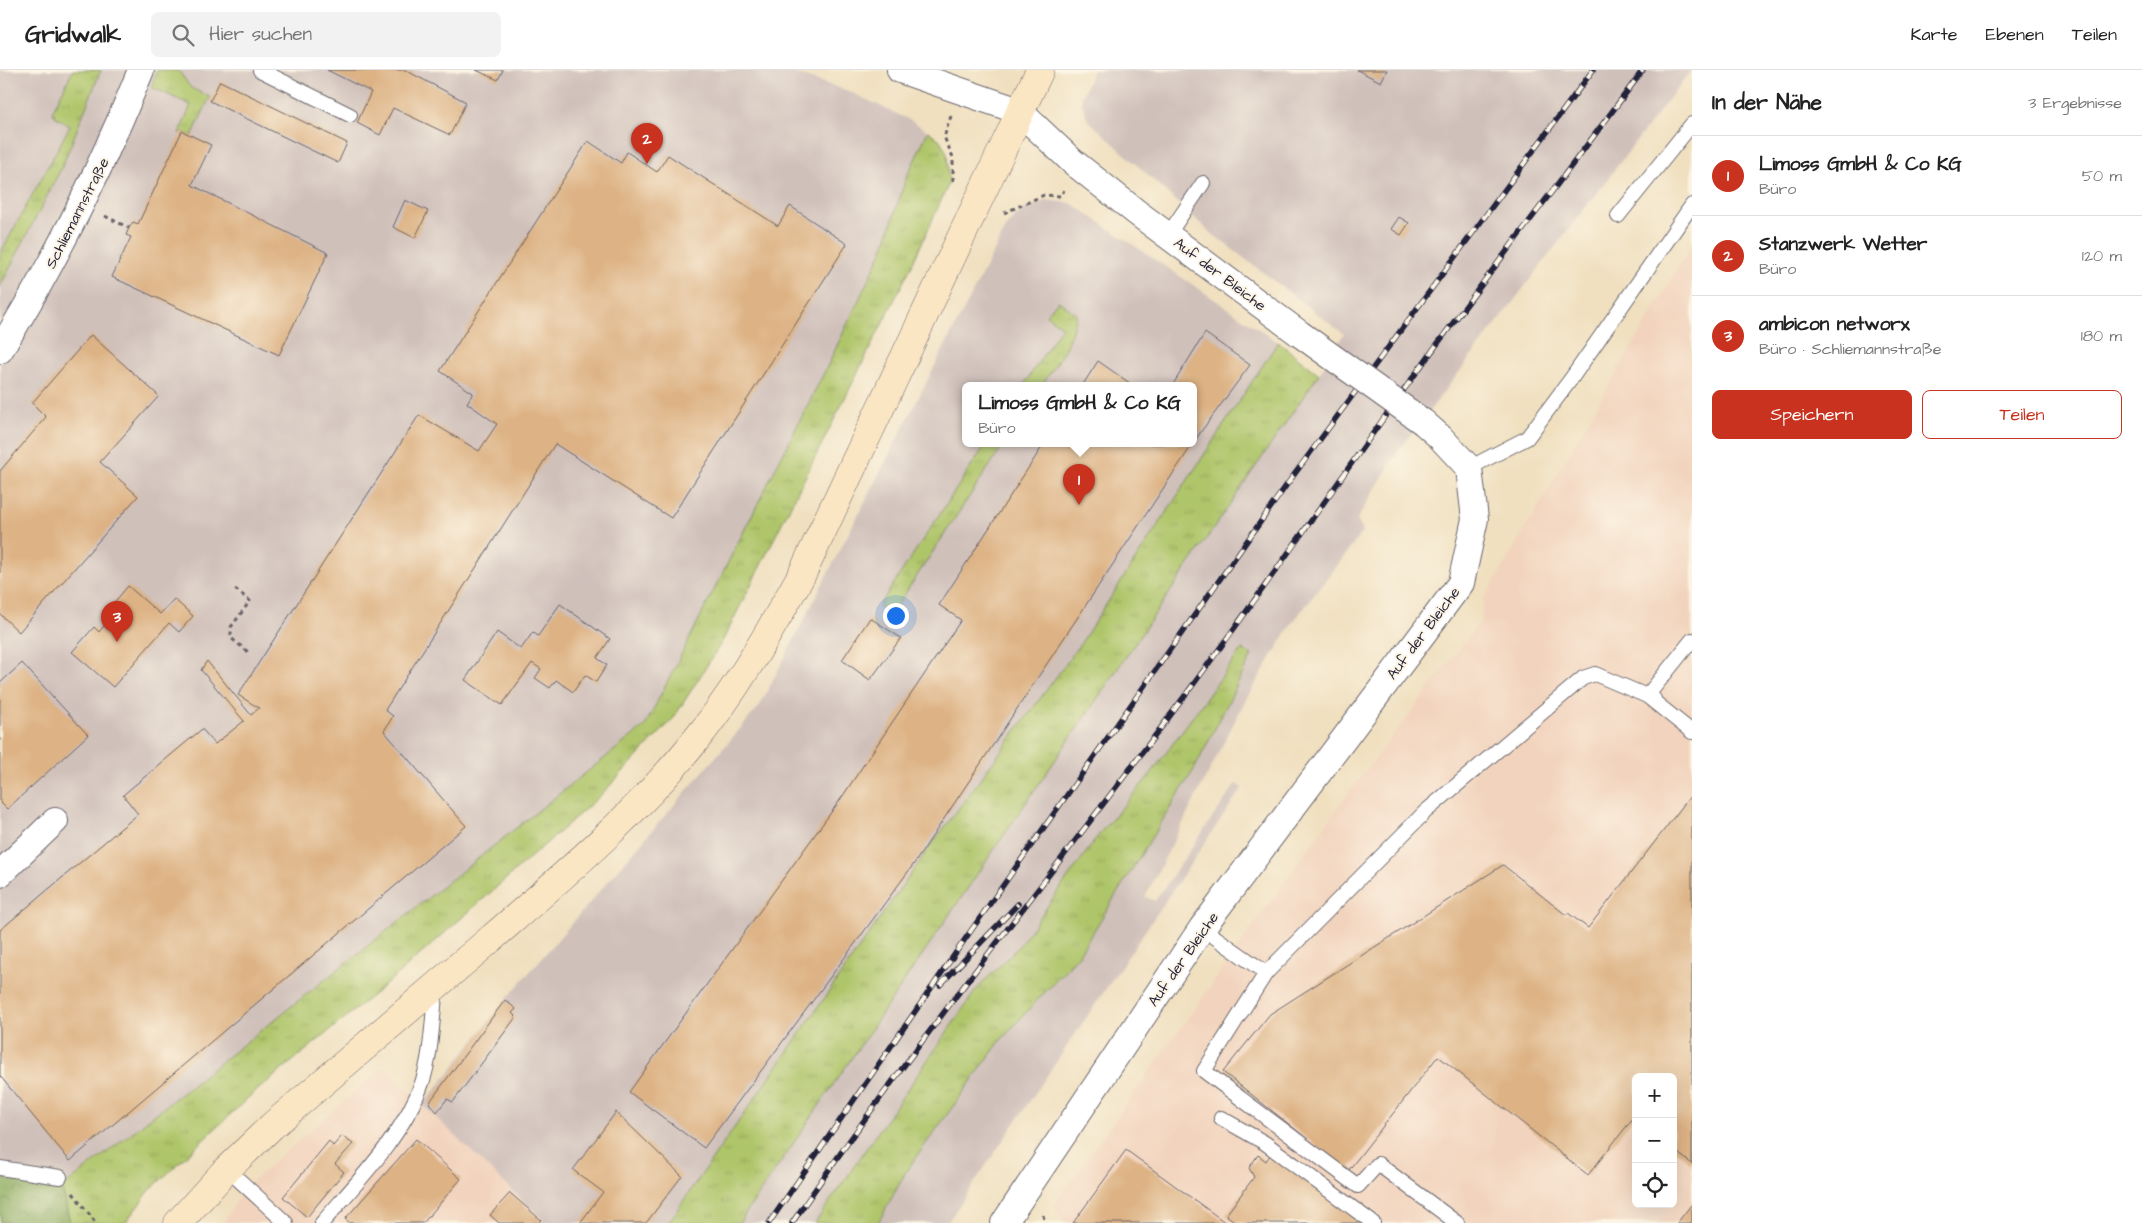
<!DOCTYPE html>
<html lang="de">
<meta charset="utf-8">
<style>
body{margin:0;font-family:"Architects Daughter",sans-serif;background:#f2f2f2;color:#222}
.controls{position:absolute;right:15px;bottom:15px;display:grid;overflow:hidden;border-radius:8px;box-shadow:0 5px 20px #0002}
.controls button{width:45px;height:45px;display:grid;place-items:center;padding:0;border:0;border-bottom:1px solid #e0e0e0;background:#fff;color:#222;font:25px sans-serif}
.you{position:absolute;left:895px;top:545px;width:18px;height:18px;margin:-12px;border:4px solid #fff;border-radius:50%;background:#1a73e8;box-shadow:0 0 0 8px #1a73e833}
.badge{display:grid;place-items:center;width:32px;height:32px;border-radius:50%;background:#c8321e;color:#fff;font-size:16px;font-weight:700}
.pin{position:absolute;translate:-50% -41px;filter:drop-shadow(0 1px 2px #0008)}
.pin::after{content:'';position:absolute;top:26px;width:18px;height:15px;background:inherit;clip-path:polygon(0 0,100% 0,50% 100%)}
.popup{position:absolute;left:962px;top:312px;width:235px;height:65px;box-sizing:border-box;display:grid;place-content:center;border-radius:8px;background:#fff;filter:drop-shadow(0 1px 4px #0005);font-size:16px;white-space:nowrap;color:#767676}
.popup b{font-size:19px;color:#222}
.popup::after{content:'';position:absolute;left:50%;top:100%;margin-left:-10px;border:10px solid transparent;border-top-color:#fff}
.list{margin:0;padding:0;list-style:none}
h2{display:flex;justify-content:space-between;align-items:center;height:65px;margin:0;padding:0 20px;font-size:21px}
h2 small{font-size:16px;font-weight:400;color:#767676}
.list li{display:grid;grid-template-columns:32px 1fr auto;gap:15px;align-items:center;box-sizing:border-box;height:80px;padding:0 20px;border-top:1px solid #e0e0e0}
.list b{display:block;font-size:19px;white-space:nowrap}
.list p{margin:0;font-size:16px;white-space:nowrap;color:#767676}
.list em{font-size:16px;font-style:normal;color:#767676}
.actions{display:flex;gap:10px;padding:15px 20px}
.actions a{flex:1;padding:11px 0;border:1px solid #c8321e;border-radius:8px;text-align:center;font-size:18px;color:#c8321e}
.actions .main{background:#c8321e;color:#fff}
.icon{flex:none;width:28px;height:28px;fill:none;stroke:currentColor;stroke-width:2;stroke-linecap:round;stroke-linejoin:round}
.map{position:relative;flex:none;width:1692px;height:1153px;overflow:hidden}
header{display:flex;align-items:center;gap:30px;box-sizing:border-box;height:70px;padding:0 25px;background:#fff;border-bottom:1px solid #e0e0e0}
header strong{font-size:24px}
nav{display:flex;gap:28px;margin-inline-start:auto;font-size:18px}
.search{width:350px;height:45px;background:#f2f2f2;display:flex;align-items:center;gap:12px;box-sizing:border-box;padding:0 18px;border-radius:8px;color:#767676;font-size:19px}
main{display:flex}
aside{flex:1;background:#fff}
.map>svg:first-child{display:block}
.built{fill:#f2d4be;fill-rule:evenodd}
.industrial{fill:#cfc0ba;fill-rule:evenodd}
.grass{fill:url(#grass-tufts);stroke:#687452}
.forest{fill:url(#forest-crowns);stroke:#56664c}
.building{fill:#ddb284}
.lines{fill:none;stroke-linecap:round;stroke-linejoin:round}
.lane-casing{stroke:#6a646a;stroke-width:16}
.street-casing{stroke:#6a646a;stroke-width:28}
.secondary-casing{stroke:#6a646a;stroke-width:29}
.path{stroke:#6a646a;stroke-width:3;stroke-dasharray:4 4;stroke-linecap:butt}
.lane{stroke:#fff;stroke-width:14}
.street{stroke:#fff;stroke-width:26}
.secondary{stroke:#fbe6c4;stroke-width:28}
.rail-casing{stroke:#22223b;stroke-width:5.5}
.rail{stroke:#fcf5e5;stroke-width:4;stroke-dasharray:11;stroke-linecap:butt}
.street-bridge-casing{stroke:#6a646a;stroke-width:28;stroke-linecap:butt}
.street-bridge{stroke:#fff;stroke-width:26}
.labels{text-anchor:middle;stroke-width:4;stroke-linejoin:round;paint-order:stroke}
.street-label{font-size:15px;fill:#22223b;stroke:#fcf5e5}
</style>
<header>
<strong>Gridwalk</strong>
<div class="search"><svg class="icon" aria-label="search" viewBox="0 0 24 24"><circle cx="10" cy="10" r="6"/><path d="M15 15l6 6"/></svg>Hier suchen</div>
<nav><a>Karte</a><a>Ebenen</a><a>Teilen</a></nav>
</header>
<main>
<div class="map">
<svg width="1692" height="1153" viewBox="0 0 1692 1153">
<defs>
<pattern id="grass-tufts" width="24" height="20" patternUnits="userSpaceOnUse" patternTransform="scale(1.25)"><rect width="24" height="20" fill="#afc569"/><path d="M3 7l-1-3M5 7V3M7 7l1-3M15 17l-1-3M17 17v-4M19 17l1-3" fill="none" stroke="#96a95c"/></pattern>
<pattern id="forest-crowns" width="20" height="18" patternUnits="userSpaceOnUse" patternTransform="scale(1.25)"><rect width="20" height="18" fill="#8baa5d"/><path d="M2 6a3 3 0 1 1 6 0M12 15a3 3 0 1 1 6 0" fill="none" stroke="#718a4e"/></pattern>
</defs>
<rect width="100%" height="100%" fill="#fcf5e5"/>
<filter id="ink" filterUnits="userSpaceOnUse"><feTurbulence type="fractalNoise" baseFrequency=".02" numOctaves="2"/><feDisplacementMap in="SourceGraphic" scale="10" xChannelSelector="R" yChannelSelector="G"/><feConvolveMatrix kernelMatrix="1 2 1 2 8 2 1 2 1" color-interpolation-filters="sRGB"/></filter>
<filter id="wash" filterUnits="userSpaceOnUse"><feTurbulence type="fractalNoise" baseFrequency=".0096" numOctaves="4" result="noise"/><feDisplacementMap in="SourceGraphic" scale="20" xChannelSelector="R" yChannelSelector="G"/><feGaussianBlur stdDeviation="1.12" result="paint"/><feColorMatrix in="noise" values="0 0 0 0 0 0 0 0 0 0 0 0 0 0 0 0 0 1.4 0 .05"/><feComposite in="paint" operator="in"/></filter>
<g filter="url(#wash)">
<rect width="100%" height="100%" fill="#f0e0c0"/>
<!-- built -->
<g class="built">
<path d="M1692,174V1153H1064L1054,1135L1344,729L1481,551L1483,531ZM1636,1007H1673V1134H1636Z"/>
<path d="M384,997L543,1150L541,1153H223L244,1118Z"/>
</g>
<!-- industrial -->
<g class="industrial">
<path d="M0,0H785L848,21L912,51L928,61L905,111L884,177L825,301L645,656L62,1118L0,1108Z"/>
<path d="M1093,0H1691L1397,383L1357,449L1363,462L1293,552L1246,629L1145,827L1155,831L1236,714L1242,718L947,1153H878L907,1100L1001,969L1078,886L1195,698L1243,579L1150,705L1100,763L1019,876L976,920L815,1153H739L1319,304L1344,264L1211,163L1088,50L1082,34V26Z"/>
<path d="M1046,130L1071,133L1278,272L1079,576L924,785L668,1153H541L543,1150L423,1035L508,927L759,637L1008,154L1021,141ZM965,316H1193V374H965Z"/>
</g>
<!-- grass -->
<g class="grass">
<path d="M73,0H101L62,97L0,217V184L70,56L56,47L52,42Z"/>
<path d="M157,0H178L191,18L210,27L192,66L182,61L179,64L191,35L151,17Z"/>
<path d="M928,61L940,70L947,83L949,113L912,195L722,572L673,649L600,726L396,906L249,1027L150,1120L125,1153H70L62,1118L645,656L825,301L884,177L905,111Z"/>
<path d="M1058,231L1077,244C1070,274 1059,291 1041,316H1023L1062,257L1046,245Z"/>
<path d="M1278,272L1319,304L739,1153H668L924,785L1079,576Z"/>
<path d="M986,374H1004L891,545L879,536Z"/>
<path d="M1242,579L1252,585L1195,698L1078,886L1001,970L907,1100L878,1153H815L976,920L1019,876L1100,763L1150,705Z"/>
</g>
<!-- forest -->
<path class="forest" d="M0,1108L62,1118L70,1153H0Z"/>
<g id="blocks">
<!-- building -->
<g class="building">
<path d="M327,0H405L466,32L450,65L393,38L380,65L357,53L371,22Z"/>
<path d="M476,0H503L498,10Z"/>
<path d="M1357,0H1387L1381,12Z"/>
<path d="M220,11L347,73L338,93L210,31Z"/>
<path d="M182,61L211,75L192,115L328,183L279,285L112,207L131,167L126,165L129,158L133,152L138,154Z"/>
<path d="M588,71L621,93L627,82L657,102L668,85L778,156L790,136L847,174L671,448L555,374L385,640L393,646L384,661L466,756L70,1091L0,1006V860L138,744L123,725L202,659L215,674L244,651L201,600L207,591L251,645L259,638L238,625L419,345L479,381L497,354L467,333L473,323L440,301Z"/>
<path d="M405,130L428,141L415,168L393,157Z"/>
<path d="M1399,147L1409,153L1401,165L1391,159Z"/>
<path d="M1205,263L1250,295L1200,363L916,791L704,1078L629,1022L840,730L961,550L939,535L1044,374H1193V316H1172Z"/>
<path d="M91,265L159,326L100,392L138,426L19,562L0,544V401L46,347L32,333Z"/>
<path d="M1098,291L1134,316H1082Z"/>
<path d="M128,516L160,544L174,529L193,546L179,562L169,553L113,617L72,582L94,557L99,562L111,547L106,542Z"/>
<path d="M560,534L610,569L597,588L607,595L596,612L585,605L573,622L556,610L550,618L535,608L541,599L532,593L502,635L465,610L497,562L521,579L533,562L538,566Z"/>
<path d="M870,548L901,568L870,610L842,590Z"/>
<path d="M22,593L88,665L7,739L0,732V613Z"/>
<path d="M1692,724V1094L1673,1079V1007H1636V1049L1634,1047L1588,1105L1438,986L1348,1101L1223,1002L1270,944L1503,795L1566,845L1568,843L1588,858Z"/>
<path d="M505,930L516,939L512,943L516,947L453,1032L447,1029L437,1042L429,1033Z"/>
<path d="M616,1042L682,1106L646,1153H580L603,1122L573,1100Z"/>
<path d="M342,1066L353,1074L335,1094L344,1102L307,1147L283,1127L329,1071L333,1076Z"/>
<path d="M416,1069L461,1109L423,1153H350L345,1149Z"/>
<path d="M1126,1080L1226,1153H1073Z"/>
<path d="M1271,1084L1361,1153H1237L1226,1145L1254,1107L1249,1098L1258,1085L1266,1091Z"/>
<path d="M510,1123L541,1150L538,1153H499L490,1145Z"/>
<path d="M1692,1134V1153H1677Z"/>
</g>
</g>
</g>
<g filter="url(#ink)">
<use href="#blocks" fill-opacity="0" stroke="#6a646a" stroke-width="1"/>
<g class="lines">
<!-- lane casing -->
<g class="lane-casing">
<g id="lane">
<path d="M260,0L350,45"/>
<path d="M1618,146L1692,54"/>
<path d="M1168,165L1203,113"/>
<path d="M1469,398L1527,368L1571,309L1692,135"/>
<path d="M1692,570L1647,626L1692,662"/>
<path d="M1202,858L1266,903"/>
<path d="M1221,1048L1265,1073L1373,1153"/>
<path d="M0,1098L60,1107"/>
<path d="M227,1099L286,1153"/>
<path d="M322,1153C358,1111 403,1066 422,1013C432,984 432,949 436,918"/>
<path d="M1457,1153L1378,1094L1358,1116L1204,1001L1266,903L1425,742L1583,608L1595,604L1654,629"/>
</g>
</g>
<!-- street casing -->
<g class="street-casing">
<g id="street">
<path d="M900,0L1019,41L1073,92L1136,142L1300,264"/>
<path d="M0,280C57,189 101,99 141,0"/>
<path d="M0,804L55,751"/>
<path d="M1004,1153L1202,858L1461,513L1475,449L1469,398L1440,367L1423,352"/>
</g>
</g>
<!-- secondary casing -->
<g class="secondary-casing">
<path id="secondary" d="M178,1153L227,1099L272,1056C346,993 420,930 493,867C562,807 633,747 691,676C735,623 768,564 802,504L1040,0"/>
</g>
<!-- path -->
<g class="path">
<path d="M951,46L944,67L953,87V112"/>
<path d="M1004,143L1044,125L1061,126L1064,120"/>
<path d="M105,146L129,158"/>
<path d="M235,519L250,531L231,557V568L248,582"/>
<path d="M73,1123L96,1153"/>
<path d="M1043,1145L1045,1153"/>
</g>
<!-- lane -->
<use href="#lane" class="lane"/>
<!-- street -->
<use href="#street" class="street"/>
<!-- secondary -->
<use href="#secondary" class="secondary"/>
<!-- rail casing -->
<g class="rail-casing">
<g id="rail">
<path d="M940,915L1018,834"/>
<path d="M769,1153L970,862L1288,413L1593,0"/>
<path d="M792,1153C912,976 1047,811 1175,639C1254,534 1329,424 1406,317C1483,210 1565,106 1643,0"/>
</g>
</g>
<!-- rail -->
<use href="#rail" class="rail"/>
<!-- street-bridge casing -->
<g class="street-bridge-casing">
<path id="street-bridge" d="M1300,264L1423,352"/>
</g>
<!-- street-bridge -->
<use href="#street-bridge" class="street-bridge"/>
</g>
</g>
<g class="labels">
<!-- street labels -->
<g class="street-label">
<text transform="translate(77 143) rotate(-63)" y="5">Schliemannstraße</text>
<text transform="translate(1220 204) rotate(37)" y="5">Auf der Bleiche</text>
<text transform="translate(1423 563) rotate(-53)" y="5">Auf der Bleiche</text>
<text transform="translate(1183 889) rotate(-55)" y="5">Auf der Bleiche</text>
</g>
</g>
</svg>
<div class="controls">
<button>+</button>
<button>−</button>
<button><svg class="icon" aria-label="locate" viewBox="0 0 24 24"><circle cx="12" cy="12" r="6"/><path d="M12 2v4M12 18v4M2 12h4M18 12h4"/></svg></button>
</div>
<div class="you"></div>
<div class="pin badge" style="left:1079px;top:435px">1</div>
<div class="popup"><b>Limoss GmbH &amp; Co KG</b>Büro</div>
<div class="pin badge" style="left:647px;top:94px">2</div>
<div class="pin badge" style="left:117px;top:572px">3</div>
</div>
<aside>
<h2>In der Nähe<small>3 Ergebnisse</small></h2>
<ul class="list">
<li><span class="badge">1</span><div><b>Limoss GmbH &amp; Co KG</b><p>Büro</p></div><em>50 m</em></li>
<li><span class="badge">2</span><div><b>Stanzwerk Wetter</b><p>Büro</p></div><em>120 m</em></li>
<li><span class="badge">3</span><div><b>ambicon networx</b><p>Büro · Schliemannstraße</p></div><em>180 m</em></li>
</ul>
<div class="actions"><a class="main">Speichern</a><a>Teilen</a></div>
</aside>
</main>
